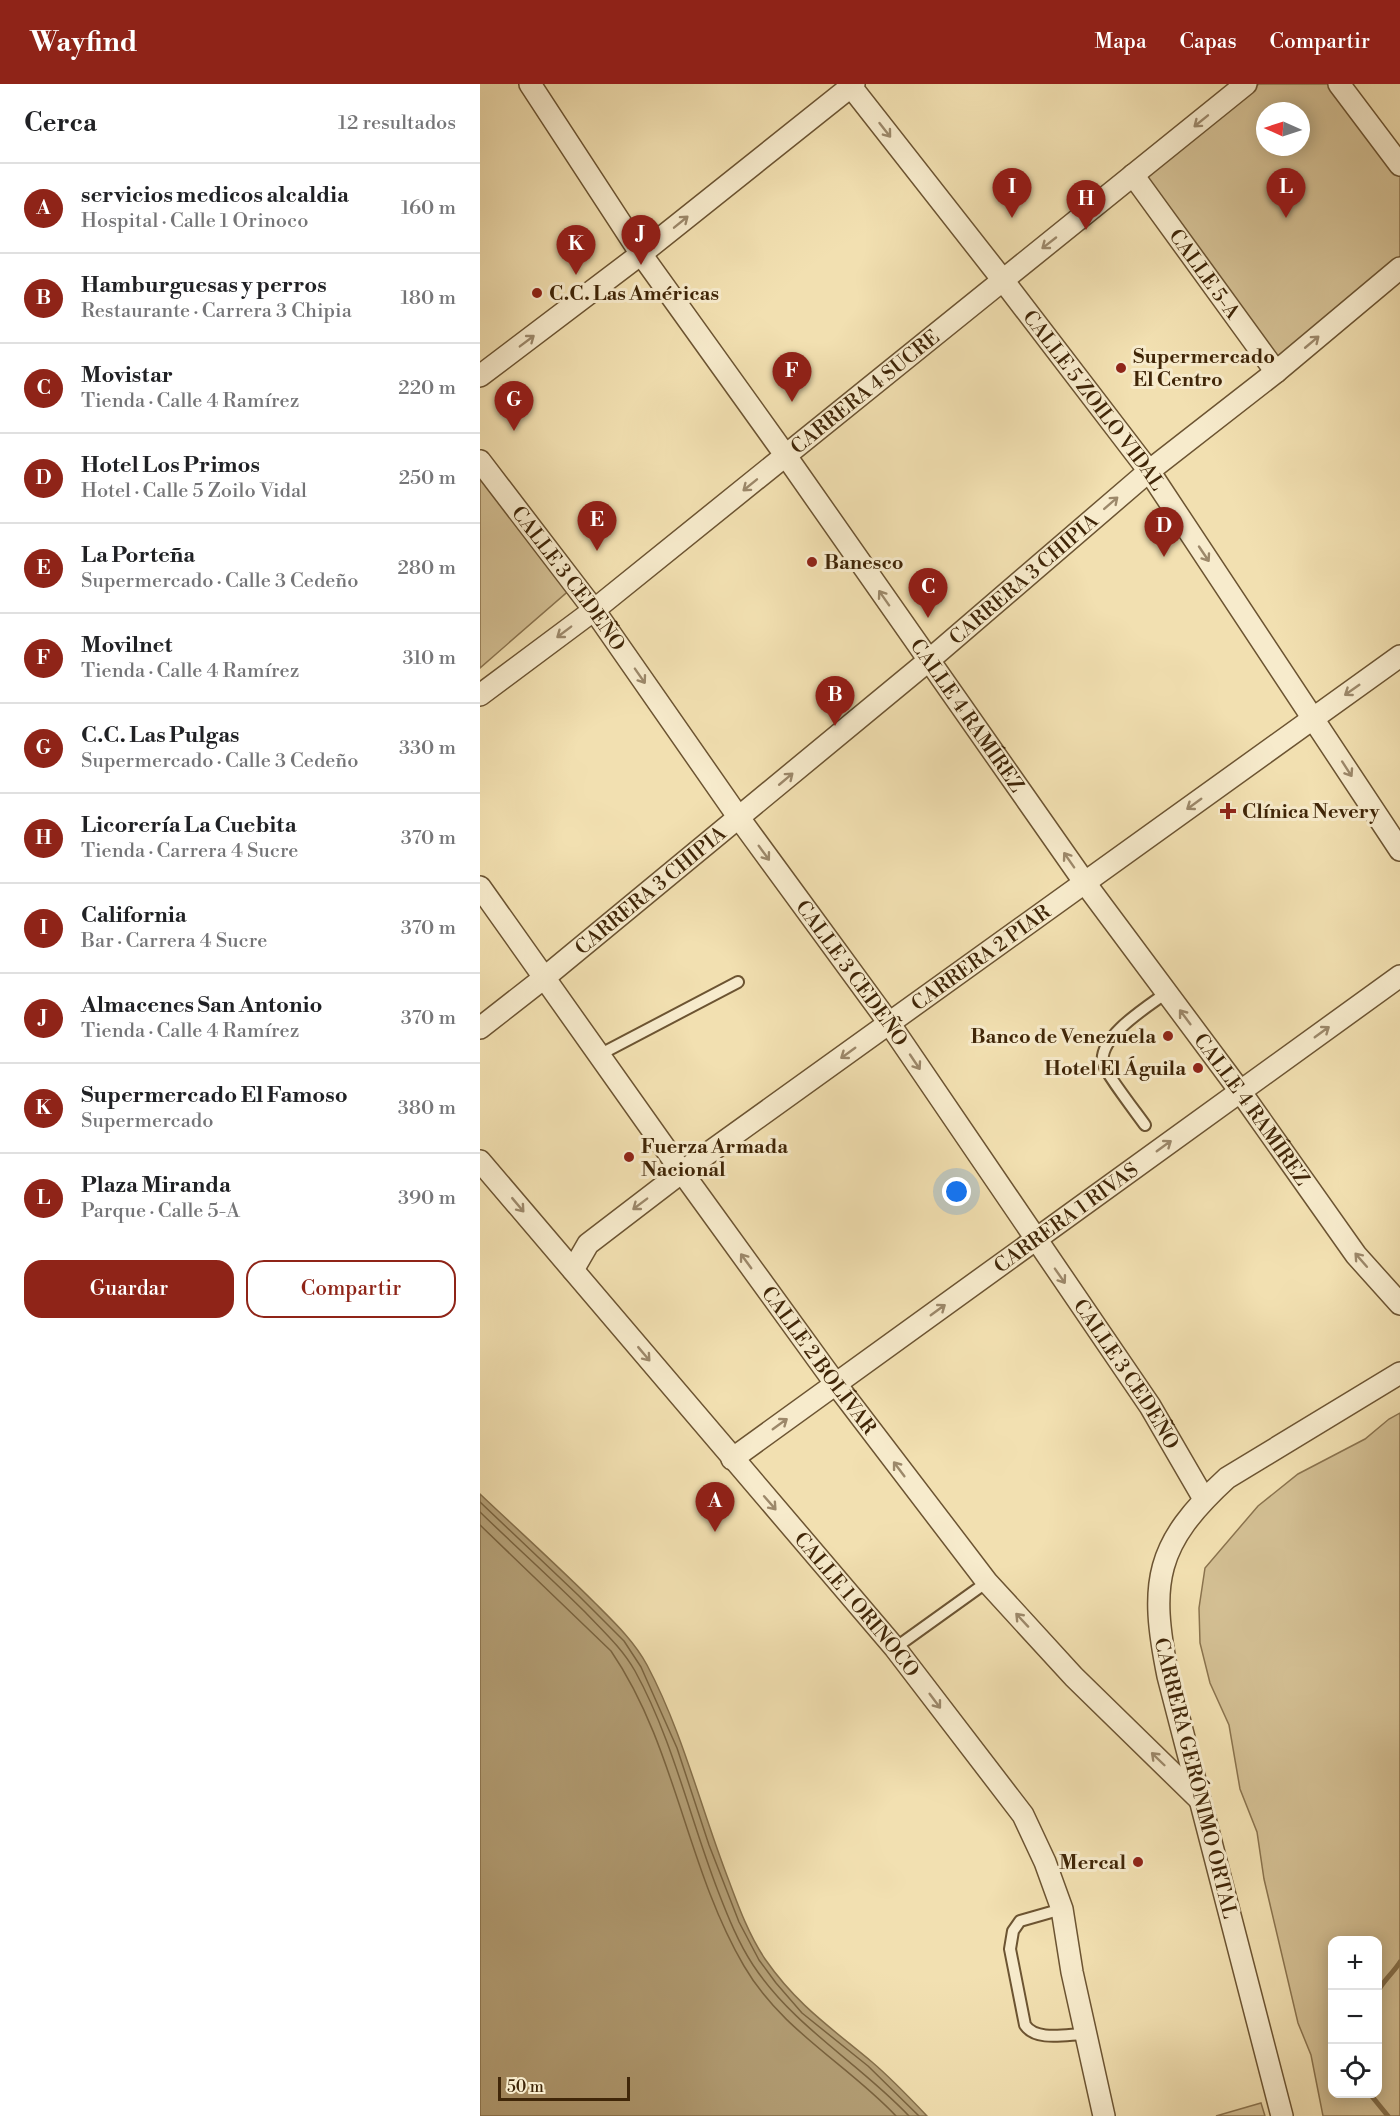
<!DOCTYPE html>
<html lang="es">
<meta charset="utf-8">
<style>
body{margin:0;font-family:"Libre Bodoni",serif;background:#f6f6f6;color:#202124}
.controls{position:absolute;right:18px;bottom:18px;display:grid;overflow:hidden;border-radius:12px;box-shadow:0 3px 15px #0003}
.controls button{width:54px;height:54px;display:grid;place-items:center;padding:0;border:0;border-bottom:2px solid #e0e0e0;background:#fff;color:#202124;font:30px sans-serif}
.compass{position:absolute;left:776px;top:18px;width:54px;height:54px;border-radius:50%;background:#fff;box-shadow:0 3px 15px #0003;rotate:273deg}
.scale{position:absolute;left:18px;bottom:15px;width:132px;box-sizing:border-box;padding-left:6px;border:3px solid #402608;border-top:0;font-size:16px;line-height:21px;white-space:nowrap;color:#402608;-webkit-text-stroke:4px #f7ebcc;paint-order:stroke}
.you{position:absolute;left:477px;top:1108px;width:21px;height:21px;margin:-15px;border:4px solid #fff;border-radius:50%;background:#1a73e8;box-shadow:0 0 0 9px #1a73e833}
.badge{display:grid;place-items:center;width:39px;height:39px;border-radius:50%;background:#8f2418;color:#fff;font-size:20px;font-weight:700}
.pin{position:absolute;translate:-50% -50px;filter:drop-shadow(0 2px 3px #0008)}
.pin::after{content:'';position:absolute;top:32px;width:21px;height:18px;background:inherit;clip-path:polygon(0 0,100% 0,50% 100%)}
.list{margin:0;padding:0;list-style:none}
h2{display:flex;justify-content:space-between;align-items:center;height:78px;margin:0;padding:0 24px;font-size:26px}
h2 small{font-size:20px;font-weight:400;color:#757577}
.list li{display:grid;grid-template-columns:39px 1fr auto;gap:18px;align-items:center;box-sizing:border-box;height:90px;padding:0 24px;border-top:2px solid #e0e0e0}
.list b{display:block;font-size:22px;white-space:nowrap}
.list p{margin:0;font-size:20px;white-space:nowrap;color:#757577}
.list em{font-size:20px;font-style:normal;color:#757577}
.actions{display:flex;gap:12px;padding:18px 24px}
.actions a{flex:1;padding:14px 0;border:2px solid #8f2418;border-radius:18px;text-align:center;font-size:21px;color:#8f2418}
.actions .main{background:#8f2418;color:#fff}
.icon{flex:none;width:33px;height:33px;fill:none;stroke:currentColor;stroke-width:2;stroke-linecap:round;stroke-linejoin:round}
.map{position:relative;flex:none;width:920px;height:2032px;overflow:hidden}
header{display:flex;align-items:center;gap:36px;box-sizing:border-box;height:84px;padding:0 30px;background:#8f2418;color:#fff}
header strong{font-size:28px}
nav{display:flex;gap:33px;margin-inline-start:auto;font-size:21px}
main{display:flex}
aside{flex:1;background:#fff}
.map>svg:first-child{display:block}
.green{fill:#d4c094;stroke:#8a734e;stroke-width:1.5;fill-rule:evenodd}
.water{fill:#b5a178;stroke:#86704b;stroke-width:1.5}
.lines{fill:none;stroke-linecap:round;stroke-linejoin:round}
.shore{stroke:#7a6440;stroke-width:1.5}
.stream{stroke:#86704b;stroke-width:5}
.service-casing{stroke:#6c5432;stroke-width:14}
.minor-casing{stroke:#6c5432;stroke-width:24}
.service{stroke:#f7ebcc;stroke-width:10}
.minor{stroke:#f7ebcc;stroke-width:21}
.oneway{stroke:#9c886a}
.poi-dot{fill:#8f2418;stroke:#f7ebcc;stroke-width:2}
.labels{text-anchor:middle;stroke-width:6;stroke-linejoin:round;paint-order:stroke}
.street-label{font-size:20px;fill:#402608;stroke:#f7ebcc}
.poi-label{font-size:20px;font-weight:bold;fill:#402608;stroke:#f7ebcc;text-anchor:start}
</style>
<header>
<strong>Wayfind</strong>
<nav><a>Mapa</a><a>Capas</a><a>Compartir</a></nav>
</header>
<main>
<aside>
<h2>Cerca<small>12 resultados</small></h2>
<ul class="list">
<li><span class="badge">A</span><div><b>servicios medicos alcaldia</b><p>Hospital · Calle 1 Orinoco</p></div><em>160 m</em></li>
<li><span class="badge">B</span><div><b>Hamburguesas y perros</b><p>Restaurante · Carrera 3 Chipia</p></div><em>180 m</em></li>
<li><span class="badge">C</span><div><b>Movistar</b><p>Tienda · Calle 4 Ramírez</p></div><em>220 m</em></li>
<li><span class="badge">D</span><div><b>Hotel Los Primos</b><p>Hotel · Calle 5 Zoilo Vidal</p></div><em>250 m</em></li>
<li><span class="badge">E</span><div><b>La Porteña</b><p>Supermercado · Calle 3 Cedeño</p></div><em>280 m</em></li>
<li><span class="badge">F</span><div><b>Movilnet</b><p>Tienda · Calle 4 Ramírez</p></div><em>310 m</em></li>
<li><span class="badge">G</span><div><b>C.C. Las Pulgas</b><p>Supermercado · Calle 3 Cedeño</p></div><em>330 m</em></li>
<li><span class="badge">H</span><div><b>Licorería La Cuebita</b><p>Tienda · Carrera 4 Sucre</p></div><em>370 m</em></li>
<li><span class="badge">I</span><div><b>California</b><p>Bar · Carrera 4 Sucre</p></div><em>370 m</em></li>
<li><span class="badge">J</span><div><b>Almacenes San Antonio</b><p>Tienda · Calle 4 Ramírez</p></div><em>370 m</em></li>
<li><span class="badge">K</span><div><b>Supermercado El Famoso</b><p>Supermercado</p></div><em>380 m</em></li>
<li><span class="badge">L</span><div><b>Plaza Miranda</b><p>Parque · Calle 5-A</p></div><em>390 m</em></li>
</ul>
<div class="actions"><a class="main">Guardar</a><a>Compartir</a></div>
</aside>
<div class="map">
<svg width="920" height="2032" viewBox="0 0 920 2032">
<rect width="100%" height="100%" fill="#f2e0b1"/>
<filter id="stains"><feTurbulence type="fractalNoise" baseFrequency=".00333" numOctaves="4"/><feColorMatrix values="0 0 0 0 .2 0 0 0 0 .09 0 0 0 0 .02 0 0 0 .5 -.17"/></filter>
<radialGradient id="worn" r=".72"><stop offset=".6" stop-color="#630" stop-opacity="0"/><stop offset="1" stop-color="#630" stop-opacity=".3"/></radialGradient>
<!-- green -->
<g class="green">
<path d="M779,0H851L920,91V176L797,279L662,93ZM785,27H821V63H785Z"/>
<path d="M0,367L93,503L0,584Z"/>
<path d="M920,1329V2032H843L831,1971L818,1939L784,1795L777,1748L760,1705L749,1641L730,1599L720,1559L719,1524L725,1484L778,1422L818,1390L885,1355L909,1335ZM898,1856V2010H852V1856Z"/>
<path d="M781,2019L785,2032H736Z"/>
</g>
<!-- water -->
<path class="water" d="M0,1410C38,1446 78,1482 115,1519C134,1538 154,1557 167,1581C203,1649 221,1725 249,1797C259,1824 269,1851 285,1875C317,1921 350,1943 392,1978C412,1995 429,2013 447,2032H0Z"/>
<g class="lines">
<!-- shore -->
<g class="shore">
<path d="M0,1418L98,1511L144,1557L161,1583L197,1664L229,1761L259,1838L279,1876L296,1899L322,1929L388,1982L439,2032"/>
<path d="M0,1428C35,1462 71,1494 105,1528C123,1547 142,1564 155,1587C193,1656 210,1735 238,1807C248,1833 258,1858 273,1881C314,1943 379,1979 429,2032"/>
<path d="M0,1441L131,1567C196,1662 206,1783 264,1882C301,1946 367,1980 416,2032"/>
</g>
<!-- stream -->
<g class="stream">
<path d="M898,1907C904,1896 913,1889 920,1878"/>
<path d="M890,2010L908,2032"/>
</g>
<!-- service casing -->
<g class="service-casing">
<g id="service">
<path d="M119,971L258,898"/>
<path d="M665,1041C658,1031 624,987 623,979C618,953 667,923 686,909"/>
<path d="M415,1564L507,1498"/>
<path d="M582,1825L540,1837L533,1847L530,1865L545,1941C556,1958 588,1950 606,1950"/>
</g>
</g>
<!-- minor casing -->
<g class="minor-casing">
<g id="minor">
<path id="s1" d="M50,0L161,170L306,372L605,799L760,1007L876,1171L920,1220"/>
<path id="s2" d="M369,0L522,195L669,387L920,766"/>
<path d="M859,0L920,81"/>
<path id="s3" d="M653,91L796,288"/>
<path d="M0,292L161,170L374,0"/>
<path id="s4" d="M0,377L114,526L259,734L409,939L670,1322L724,1415"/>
<path id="s5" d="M0,611L114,526L766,0"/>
<path id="s6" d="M0,803L202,1088L355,1299L507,1498L594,1593L720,1716"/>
<path id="s7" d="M0,944L64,894L448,577L669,387L796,288L920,184"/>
<path id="s8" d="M0,1077L415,1564L543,1731L565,1778L582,1825L592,1888L624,2032"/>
<path id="s9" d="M93,1186L108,1160L202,1088L920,572"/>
<path id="s10" d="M252,1375L920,892"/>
<path d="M802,2032L688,1592C669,1498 675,1460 747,1394L920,1289"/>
</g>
</g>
<!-- service -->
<use href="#service" class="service"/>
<!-- minor -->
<use href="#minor" class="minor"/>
</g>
<!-- one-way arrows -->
<defs><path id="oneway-shaft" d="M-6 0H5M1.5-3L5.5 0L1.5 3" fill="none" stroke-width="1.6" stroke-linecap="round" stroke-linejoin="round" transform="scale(1.5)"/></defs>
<g class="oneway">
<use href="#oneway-shaft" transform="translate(721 37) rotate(141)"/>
<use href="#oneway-shaft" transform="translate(405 46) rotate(52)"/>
<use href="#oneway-shaft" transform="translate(201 138) rotate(-39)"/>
<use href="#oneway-shaft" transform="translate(569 159) rotate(142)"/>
<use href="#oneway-shaft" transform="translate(47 257) rotate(-37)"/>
<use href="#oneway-shaft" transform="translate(832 258) rotate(-40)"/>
<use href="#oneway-shaft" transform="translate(270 401) rotate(141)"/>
<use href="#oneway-shaft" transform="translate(631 419) rotate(-41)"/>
<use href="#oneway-shaft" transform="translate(724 470) rotate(56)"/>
<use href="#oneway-shaft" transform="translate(404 514) rotate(-125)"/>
<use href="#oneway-shaft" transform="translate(84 548) rotate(143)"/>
<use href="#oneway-shaft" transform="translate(160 592) rotate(55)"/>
<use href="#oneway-shaft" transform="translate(872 606) rotate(145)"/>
<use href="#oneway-shaft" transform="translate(867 685) rotate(57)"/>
<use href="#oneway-shaft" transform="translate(306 695) rotate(-40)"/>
<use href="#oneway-shaft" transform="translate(714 720) rotate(144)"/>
<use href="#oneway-shaft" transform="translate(284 769) rotate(54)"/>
<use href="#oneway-shaft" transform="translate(589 776) rotate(-125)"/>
<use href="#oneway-shaft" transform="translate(705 933) rotate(-127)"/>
<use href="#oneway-shaft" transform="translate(842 948) rotate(-36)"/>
<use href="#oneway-shaft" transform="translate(368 969) rotate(144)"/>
<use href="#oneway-shaft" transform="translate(435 978) rotate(56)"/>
<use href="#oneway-shaft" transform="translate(684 1062) rotate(-36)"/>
<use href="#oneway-shaft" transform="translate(160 1120) rotate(143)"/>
<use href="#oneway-shaft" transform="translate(38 1121) rotate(50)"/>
<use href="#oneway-shaft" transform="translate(881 1176) rotate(-131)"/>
<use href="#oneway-shaft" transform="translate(266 1177) rotate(-126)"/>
<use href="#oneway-shaft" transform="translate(580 1192) rotate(55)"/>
<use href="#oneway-shaft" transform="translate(458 1226) rotate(-36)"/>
<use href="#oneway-shaft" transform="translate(164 1270) rotate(50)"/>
<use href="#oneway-shaft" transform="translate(300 1340) rotate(-36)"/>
<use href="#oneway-shaft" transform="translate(419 1385) rotate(-127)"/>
<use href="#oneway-shaft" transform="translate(290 1419) rotate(49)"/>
<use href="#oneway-shaft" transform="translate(542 1536) rotate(-133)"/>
<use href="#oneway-shaft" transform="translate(455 1617) rotate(53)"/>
<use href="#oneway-shaft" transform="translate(678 1675) rotate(-136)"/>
</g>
<!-- markers -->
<g class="poi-dot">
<circle cx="57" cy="209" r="6"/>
<circle cx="641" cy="284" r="6"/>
<circle cx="332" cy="478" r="6"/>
<path d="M745 718h6v6h6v6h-6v6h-6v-6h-6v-6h6z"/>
<circle cx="688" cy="952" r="6"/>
<circle cx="718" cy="984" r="6"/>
<circle cx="149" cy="1073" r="6"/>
<circle cx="658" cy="1778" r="6"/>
</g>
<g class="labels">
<!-- street labels -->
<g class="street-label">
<text dy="7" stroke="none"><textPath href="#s3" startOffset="122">CALLE 5-A</textPath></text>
<text dy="7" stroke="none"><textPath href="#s5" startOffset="490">CARRERA 4 SUCRE</textPath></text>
<text dy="7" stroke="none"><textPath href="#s2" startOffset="400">CALLE 5 ZOILO VIDAL</textPath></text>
<text dy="7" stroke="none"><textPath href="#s4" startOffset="147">CALLE 3 CEDEÑO</textPath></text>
<text dy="7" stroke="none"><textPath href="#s7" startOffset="705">CARRERA 3 CHIPIA</textPath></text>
<text dy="7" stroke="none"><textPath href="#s1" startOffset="768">CALLE 4 RAMÍREZ</textPath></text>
<text dy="7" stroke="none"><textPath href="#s7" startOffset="219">CARRERA 3 CHIPIA</textPath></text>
<text dy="7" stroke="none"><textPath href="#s9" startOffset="516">CARRERA 2 PIAR</textPath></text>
<text dy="7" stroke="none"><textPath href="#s4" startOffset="633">CALLE 3 CEDEÑO</textPath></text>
<text dy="7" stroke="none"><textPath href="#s1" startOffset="1254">CALLE 4 RAMÍREZ</textPath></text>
<text dy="7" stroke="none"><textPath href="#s10" startOffset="412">CARRERA 1 RIVAS</textPath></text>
<text dy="7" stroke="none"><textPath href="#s6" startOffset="582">CALLE 2 BOLÍVAR</textPath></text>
<text dy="7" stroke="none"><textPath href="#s4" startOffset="1119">CALLE 3 CEDEÑO</textPath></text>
<text dy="7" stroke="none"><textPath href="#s8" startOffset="582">CALLE 1 ORINOCO</textPath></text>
<text transform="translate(716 1694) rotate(76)" y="7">CARRERA GERÓNIMO ORTAL</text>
</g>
<!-- poi labels -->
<g class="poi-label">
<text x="69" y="216">C.C. Las Américas</text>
<text x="653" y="279">Supermercado<tspan x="653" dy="23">El Centro</tspan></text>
<text x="344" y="485">Banesco</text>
<text x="762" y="734">Clínica Nevery</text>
<text x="676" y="959" text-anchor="end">Banco de Venezuela</text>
<text x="706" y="991" text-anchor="end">Hotel El Águila</text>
<text x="161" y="1069">Fuerza Armada<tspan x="161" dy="23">Nacional</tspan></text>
<text x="646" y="1785" text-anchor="end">Mercal</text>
</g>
</g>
<rect width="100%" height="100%" filter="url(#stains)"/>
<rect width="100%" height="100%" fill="url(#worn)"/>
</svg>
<div class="controls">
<button>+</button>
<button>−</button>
<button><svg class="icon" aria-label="locate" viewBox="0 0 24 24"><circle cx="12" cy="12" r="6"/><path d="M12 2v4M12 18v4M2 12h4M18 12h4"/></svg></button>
</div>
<svg class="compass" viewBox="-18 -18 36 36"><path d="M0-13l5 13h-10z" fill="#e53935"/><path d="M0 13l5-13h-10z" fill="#757577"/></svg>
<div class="scale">50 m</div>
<div class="you"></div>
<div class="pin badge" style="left:235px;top:1448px">A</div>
<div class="pin badge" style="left:355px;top:642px">B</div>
<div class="pin badge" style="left:448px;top:534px">C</div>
<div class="pin badge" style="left:684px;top:473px">D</div>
<div class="pin badge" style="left:117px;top:467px">E</div>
<div class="pin badge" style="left:312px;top:318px">F</div>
<div class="pin badge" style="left:34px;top:347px">G</div>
<div class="pin badge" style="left:606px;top:146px">H</div>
<div class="pin badge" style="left:532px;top:134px">I</div>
<div class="pin badge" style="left:161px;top:181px">J</div>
<div class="pin badge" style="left:96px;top:191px">K</div>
<div class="pin badge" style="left:806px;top:134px">L</div>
</div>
</main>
